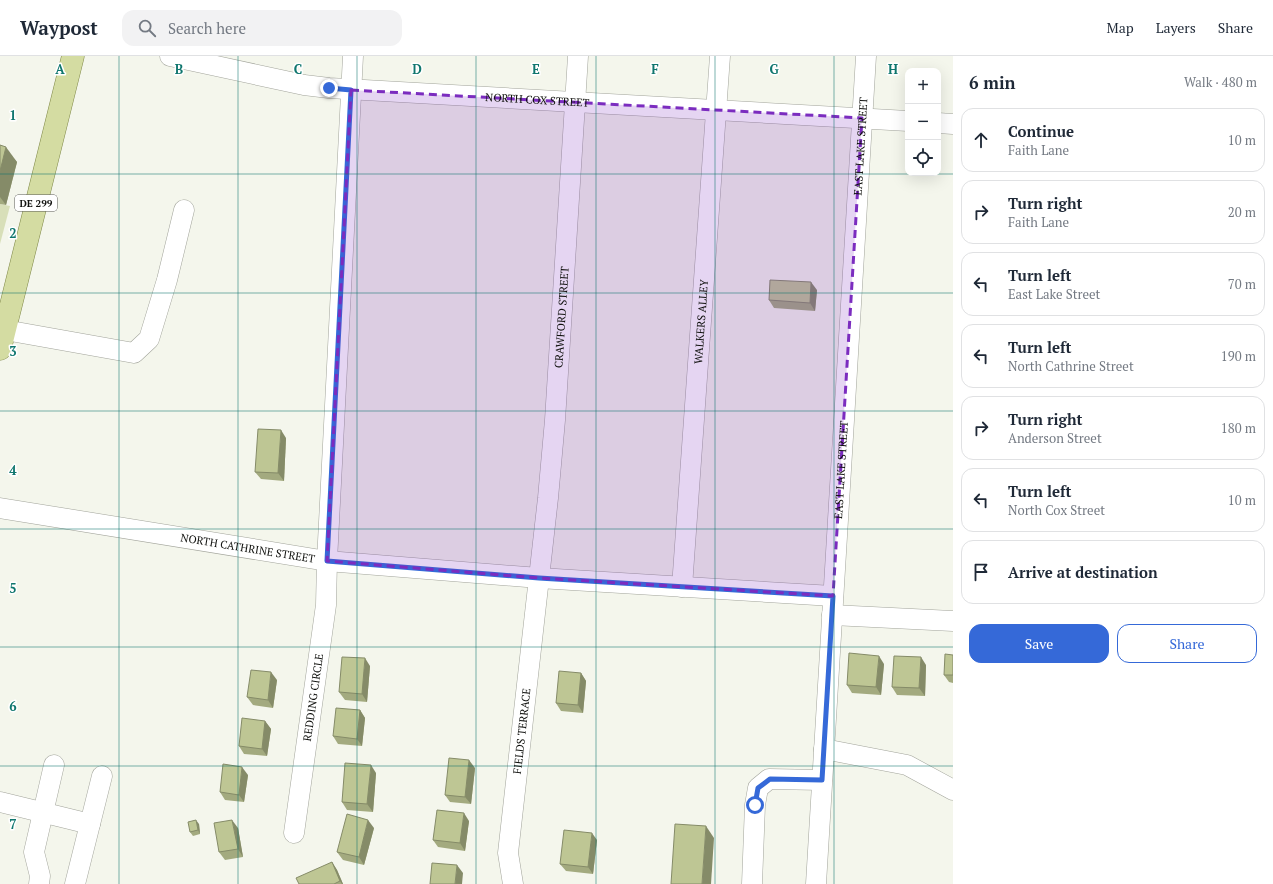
<!DOCTYPE html>
<meta charset="utf-8">
<style>
body{margin:0;font-family:"PT Serif",serif;background:#f2f2f3;color:#1f2937}
.controls{position:absolute;right:12px;top:12px;display:grid;overflow:hidden;border-radius:8px;box-shadow:0 4px 16px #0002}
.controls button{width:36px;height:36px;display:grid;place-items:center;padding:0;border:0;border-bottom:1px solid #e0e1e3;background:#fff;color:#1f2937;font:20px sans-serif}
.stop{position:absolute;width:12px;height:12px;margin:-9px;border:3px solid #3569d8;border-radius:50%;background:#fff}
.stop.end{background:#3569d8;border-color:#fff;box-shadow:0 1px 4px #0008}
.list{margin:0;padding:0;list-style:none}
h2{display:flex;justify-content:space-between;align-items:center;height:52px;margin:0;padding:0 16px;font-size:17px}
h2 small{font-size:13px;font-weight:400;color:#747a83}
.list li{display:grid;grid-template-columns:26px 1fr auto;gap:12px;align-items:center;box-sizing:border-box;height:64px;margin:0 8px 8px;padding:0 8px;border:1px solid #e0e1e3;border-radius:12px}
.list b{display:block;font-size:15px;white-space:nowrap}
.list p{margin:0;font-size:13px;white-space:nowrap;color:#747a83}
.list em{font-size:13px;font-style:normal;color:#747a83}
.actions{display:flex;gap:8px;padding:12px 16px}
.actions a{flex:1;padding:9px 0;border:1px solid #3569d8;border-radius:12px;text-align:center;font-size:14px;color:#3569d8}
.actions .main{background:#3569d8;color:#fff}
.icon{flex:none;width:22px;height:22px;fill:none;stroke:currentColor;stroke-width:2;stroke-linecap:round;stroke-linejoin:round}
.map{position:relative;flex:none;width:953px;height:828px;overflow:hidden}
header{display:flex;align-items:center;gap:24px;box-sizing:border-box;height:56px;padding:0 20px;background:#fff;border-bottom:1px solid #e0e1e3}
header strong{font-size:19px}
nav{display:flex;gap:22px;margin-inline-start:auto;font-size:14px}
.search{width:280px;height:36px;background:#f2f2f3;display:flex;align-items:center;gap:10px;box-sizing:border-box;padding:0 14px;border-radius:12px;color:#747a83;font-size:15px}
main{display:flex}
aside{flex:1;background:#fff}
.map>svg:first-child{display:block}
.green{fill:#d8dfb9}
.lines{fill:none;stroke-linecap:round;stroke-linejoin:round}
.minor-casing{stroke:#a2a49b;stroke-width:21}
.major-casing{stroke:#7d8646;stroke-width:23}
.minor{stroke:#fff;stroke-width:20}
.major{stroke:#d4dca2;stroke-width:22}
.wall{fill:#a3aa7f}
.shaded-wall{fill:#858b68}
.building{fill:#bec694;stroke:#858b68}
.route{stroke:#3569d8;stroke-width:5}
.marked{fill:#7b2cbf;fill-opacity:0.2;stroke:#7b2cbf;stroke-width:3;stroke-dasharray:8 5;stroke-linejoin:round}
.grid{fill:none;stroke:#0f766e;stroke-width:1;stroke-opacity:0.55}
.labels{text-anchor:middle;stroke-width:3;stroke-linejoin:round;paint-order:stroke}
.shield{fill:#fff;stroke:#585856;stroke-width:1}
.shield-label{font-size:10px;font-weight:bold;fill:#10110e}
.street-label{font-size:11px;fill:#10110e;stroke:#fff}
.grid-label{font-size:13px;text-anchor:middle;font-weight:bold;fill:#0f766e;stroke:#fff;stroke-width:3;stroke-linejoin:round;paint-order:stroke}
</style>
<header>
<strong>Waypost</strong>
<div class="search"><svg class="icon" aria-label="search" viewBox="0 0 24 24"><circle cx="10" cy="10" r="6"/><path d="M15 15l6 6"/></svg>Search here</div>
<nav><a>Map</a><a>Layers</a><a>Share</a></nav>
</header>
<main>
<div class="map">
<svg width="953" height="828" viewBox="0 0 953 828">
<rect width="100%" height="100%" fill="#f4f6ec"/>
<!-- green -->
<path class="green" d="M0,148L10,150L0,188Z"/>
<g class="lines">
<!-- minor casing -->
<g class="minor-casing">
<g id="minor">
<path id="s1" d="M170,0L304,29L329,32L908,65"/>
<path d="M938,67L953,68"/>
<path d="M5,274L134,297L149,283L167,224L184,154"/>
<path id="s2" d="M0,452L327,505L539,522L833,540"/>
<path id="s3" d="M682,531L720,0"/>
<path d="M832,559L953,565"/>
<path d="M824,693L907,709L953,734"/>
<path d="M0,746L90,768"/>
<path id="s4" d="M294,777L326,549L327,505L353,0"/>
<path d="M39,828L40,820L34,796L54,709"/>
<path d="M75,828L102,720"/>
<path id="s5" d="M513,828L508,797L548,442L555,364L578,0"/>
<path d="M752,828L755,749L758,732L769,723L822,724"/>
<path id="s6" d="M816,828L866,0"/>
</g>
</g>
<!-- major casing -->
<g class="major-casing">
<path id="major" d="M0,293L73,0"/>
</g>
<!-- minor -->
<use href="#minor" class="minor"/>
<!-- major -->
<use href="#major" class="major"/>
</g>
<!-- wall -->
<g class="wall">
<path d="M0,89L17,106L6,149L0,148Z"/>
<path d="M817,234L815,255L774,252L769,244Z"/>
<path d="M286,382L284,425L261,423L255,416Z"/>
<path d="M953,599V627L949,626L944,619Z"/>
<path d="M884,608L881,639L852,637L847,629Z"/>
<path d="M926,609L925,640L897,639L892,631Z"/>
<path d="M370,610L367,646L345,644L339,636Z"/>
<path d="M581,617L586,625L583,657L561,655L556,647Z"/>
<path d="M277,624L273,652L253,649L247,641Z"/>
<path d="M360,654L365,662L362,690L338,688L333,680Z"/>
<path d="M265,665L271,673L267,700L244,698L239,690Z"/>
<path d="M475,712L471,748L450,746L445,739Z"/>
<path d="M376,717L373,756L347,754L342,746Z"/>
<path d="M248,719L244,746L225,744L220,736Z"/>
<path d="M469,765L465,795L438,791L433,784Z"/>
<path d="M199,768L200,778L193,780L190,776Z"/>
<path d="M238,772L243,801L225,804L219,796Z"/>
<path d="M374,772L364,809L343,804L337,796Z"/>
<path d="M597,784L593,818L566,815L560,808Z"/>
<path d="M332,806L337,814L343,828H299Z"/>
</g>
<!-- shaded-wall -->
<g class="shaded-wall">
<path d="M6,91L17,106L6,149L0,141V115Z"/>
<path d="M811,226L817,234L815,255L810,247Z"/>
<path d="M281,374L286,382L284,425L278,417Z"/>
<path d="M879,600L884,608L881,639L876,631Z"/>
<path d="M921,601L926,609L925,640L919,632Z"/>
<path d="M365,602L370,610L367,646L362,638Z"/>
<path d="M271,616L277,624L273,652L268,644Z"/>
<path d="M581,617L586,625L583,657L578,649Z"/>
<path d="M360,654L365,662L362,690L357,683Z"/>
<path d="M265,665L271,673L267,700L262,693Z"/>
<path d="M469,704L475,712L471,748L465,741Z"/>
<path d="M371,709L376,717L373,756L367,748Z"/>
<path d="M242,711L248,719L244,746L239,739Z"/>
<path d="M464,757L469,765L465,795L460,787Z"/>
<path d="M196,764L199,768L200,778L198,774Z"/>
<path d="M232,764L238,772L243,801L238,793Z"/>
<path d="M368,764L374,772L364,809L359,801Z"/>
<path d="M706,770L714,782L711,828H702Z"/>
<path d="M592,777L597,784L593,818L588,811Z"/>
<path d="M332,806L337,814L343,828H342L340,825Z"/>
<path d="M457,809L463,817L462,828H455Z"/>
</g>
<!-- building -->
<g class="building">
<path d="M0,89L6,91L0,115Z"/>
<path d="M770,224L811,226L810,247L769,244Z"/>
<path d="M258,373L281,374L278,417L255,416Z"/>
<path d="M849,597L879,600L876,631L847,629Z"/>
<path d="M945,598L953,599V619H944Z"/>
<path d="M894,600L921,601L919,632L892,631Z"/>
<path d="M342,601L365,602L362,638L339,636Z"/>
<path d="M251,614L271,616L268,644L247,641Z"/>
<path d="M559,615L581,617L578,649L556,647Z"/>
<path d="M336,652L360,654L357,683L333,680Z"/>
<path d="M242,662L265,665L262,693L239,690Z"/>
<path d="M449,702L469,704L465,741L445,739Z"/>
<path d="M345,707L371,709L367,748L342,746Z"/>
<path d="M223,708L242,711L239,739L220,736Z"/>
<path d="M437,754L464,757L460,787L433,784Z"/>
<path d="M347,758L368,764L359,801L337,796Z"/>
<path d="M196,764L198,774L190,776L188,766Z"/>
<path d="M232,764L238,793L219,796L214,767Z"/>
<path d="M675,768L706,770L702,828H671Z"/>
<path d="M564,774L592,777L588,811L560,808Z"/>
<path d="M332,806L340,825L334,828H299L296,822Z"/>
<path d="M432,807L457,809L455,828H430Z"/>
</g>
<g class="lines">
<!-- route -->
<path class="route" d="M329,32L351,34L327,505L539,522L833,540L822,724L770,723L758,732L755,749"/>
</g>
<!-- marked area -->
<path class="marked" d="M351,34L862,62L833,540L539,522L327,505Z"/>
<!-- grid -->
<path class="grid" d="M119,0V828M238,0V828M357,0V828M476,0V828M596,0V828M715,0V828M834,0V828M0,118H953M0,237H953M0,355H953M0,473H953M0,591H953M0,710H953"/>
<g class="labels">
<!-- shield labels -->
<rect class="shield" x="15" y="139" width="42" height="16" rx="3"/>
<g class="shield-label">
<text x="36" y="151">DE 299</text>
</g>
<!-- street labels -->
<g class="street-label">
<text dy="4" stroke="none"><textPath href="#s1" startOffset="371">NORTH COX STREET</textPath></text>
<text dy="4" stroke="none"><textPath href="#s6" startOffset="739">EAST LAKE STREET</textPath></text>
<text dy="4" stroke="none"><textPath href="#s5" startOffset="570">CRAWFORD STREET</textPath></text>
<text dy="4" stroke="none"><textPath href="#s3" startOffset="266">WALKERS ALLEY</textPath></text>
<text dy="4" stroke="none"><textPath href="#s6" startOffset="415">EAST LAKE STREET</textPath></text>
<text dy="4" stroke="none"><textPath href="#s2" startOffset="251">NORTH CATHRINE STREET</textPath></text>
<text dy="4" stroke="none"><textPath href="#s4" startOffset="137">REDDING CIRCLE</textPath></text>
<text dy="4" stroke="none"><textPath href="#s5" startOffset="154">FIELDS TERRACE</textPath></text>
</g>
</g>
<g class="grid-label">
<text x="60" y="18">A</text>
<text x="179" y="18">B</text>
<text x="298" y="18">C</text>
<text x="417" y="18">D</text>
<text x="536" y="18">E</text>
<text x="655" y="18">F</text>
<text x="774" y="18">G</text>
<text x="893" y="18">H</text>
<text x="13" y="64">1</text>
<text x="13" y="182">2</text>
<text x="13" y="300">3</text>
<text x="13" y="419">4</text>
<text x="13" y="537">5</text>
<text x="13" y="655">6</text>
<text x="13" y="773">7</text>
</g>
</svg>
<div class="controls">
<button>+</button>
<button>−</button>
<button><svg class="icon" aria-label="locate" viewBox="0 0 24 24"><circle cx="12" cy="12" r="6"/><path d="M12 2v4M12 18v4M2 12h4M18 12h4"/></svg></button>
</div>
<div class="stop" style="left:755px;top:749px"></div>
<div class="stop end" style="left:329px;top:32px"></div>
</div>
<aside>
<h2>6 min<small>Walk · 480 m</small></h2>
<ul class="list">
<li><svg class="icon" aria-label="ahead" viewBox="0 0 24 24"><path d="M12 20V5M6 11l6-6 6 6"/></svg><div><b>Continue</b><p>Faith Lane</p></div><em>10 m</em></li>
<li><svg class="icon" aria-label="right" viewBox="0 0 24 24"><path d="M7 20v-9h11M14 6l5 5-5 5"/></svg><div><b>Turn right</b><p>Faith Lane</p></div><em>20 m</em></li>
<li><svg class="icon" aria-label="left" viewBox="0 0 24 24"><path d="M17 20v-9H6M10 6l-5 5 5 5"/></svg><div><b>Turn left</b><p>East Lake Street</p></div><em>70 m</em></li>
<li><svg class="icon" aria-label="left" viewBox="0 0 24 24"><path d="M17 20v-9H6M10 6l-5 5 5 5"/></svg><div><b>Turn left</b><p>North Cathrine Street</p></div><em>190 m</em></li>
<li><svg class="icon" aria-label="right" viewBox="0 0 24 24"><path d="M7 20v-9h11M14 6l5 5-5 5"/></svg><div><b>Turn right</b><p>Anderson Street</p></div><em>180 m</em></li>
<li><svg class="icon" aria-label="left" viewBox="0 0 24 24"><path d="M17 20v-9H6M10 6l-5 5 5 5"/></svg><div><b>Turn left</b><p>North Cox Street</p></div><em>10 m</em></li>
<li><svg class="icon" aria-label="arrive" viewBox="0 0 24 24"><path d="M6 21V4h12l-3 4 3 4H6"/></svg><div><b>Arrive at destination</b></div></li>
</ul>
<div class="actions"><a class="main">Save</a><a>Share</a></div>
</aside>
</main>
